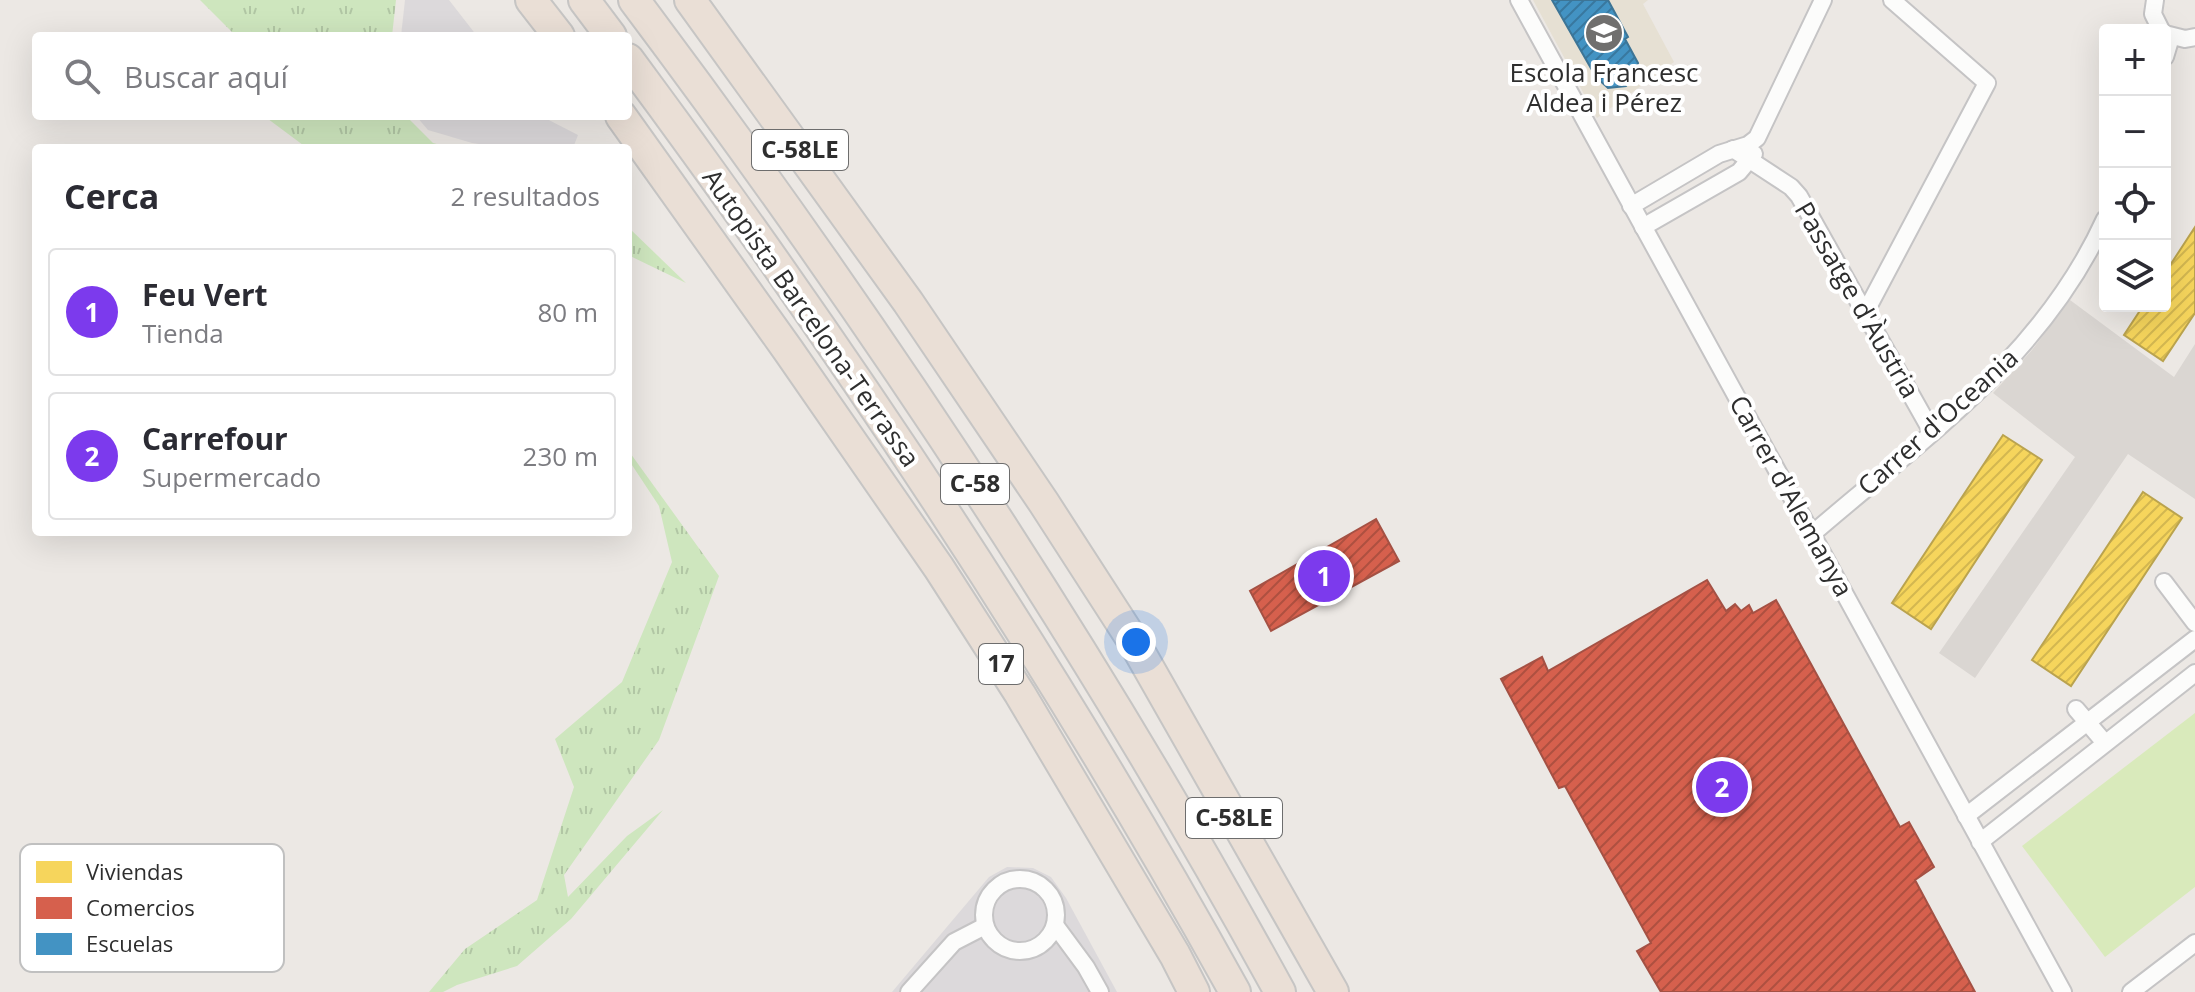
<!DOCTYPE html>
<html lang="es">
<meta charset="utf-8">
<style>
body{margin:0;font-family:"Open Sans",sans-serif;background:#f2f2f3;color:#2b2b33}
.controls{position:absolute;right:24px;top:24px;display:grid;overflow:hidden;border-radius:8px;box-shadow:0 8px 32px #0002}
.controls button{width:72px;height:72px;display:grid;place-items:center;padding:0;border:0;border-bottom:2px solid #e1e1e2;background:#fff;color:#2b2b33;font:40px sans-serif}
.you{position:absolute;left:1136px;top:642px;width:28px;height:28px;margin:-20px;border:6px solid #fff;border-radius:50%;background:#1a73e8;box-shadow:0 0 0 12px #1a73e833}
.badge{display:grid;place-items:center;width:52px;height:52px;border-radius:50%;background:#7c3aed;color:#fff;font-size:26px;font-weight:700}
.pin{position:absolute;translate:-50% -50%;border:4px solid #fff;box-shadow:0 2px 8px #0006}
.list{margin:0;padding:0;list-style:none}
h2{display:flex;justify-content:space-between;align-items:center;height:104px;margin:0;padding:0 32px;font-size:34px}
h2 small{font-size:26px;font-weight:400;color:#7c7c81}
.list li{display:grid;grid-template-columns:52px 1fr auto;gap:24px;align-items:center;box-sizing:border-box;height:128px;margin:0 16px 16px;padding:0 16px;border:2px solid #e1e1e2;border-radius:8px}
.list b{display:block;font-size:30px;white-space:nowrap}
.list p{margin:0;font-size:26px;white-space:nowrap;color:#7c7c81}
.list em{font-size:26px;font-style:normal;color:#7c7c81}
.icon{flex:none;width:44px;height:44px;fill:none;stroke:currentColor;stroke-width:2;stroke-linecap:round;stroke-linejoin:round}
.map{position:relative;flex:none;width:2195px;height:992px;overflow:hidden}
.search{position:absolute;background:#fff;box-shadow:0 8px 32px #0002;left:32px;top:32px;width:600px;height:88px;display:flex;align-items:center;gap:20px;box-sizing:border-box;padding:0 28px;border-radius:8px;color:#7c7c81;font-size:30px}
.panel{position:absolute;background:#fff;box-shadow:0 8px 32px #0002;left:32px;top:144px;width:600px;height:392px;border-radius:8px}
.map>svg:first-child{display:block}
.industrial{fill:#dcd9db}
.education{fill:#e6e0d3}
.grass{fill:url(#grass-tufts)}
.pitch{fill:#d9eabb}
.plaza{fill:#dad6d2}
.homes{fill:url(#homes-hatch);stroke:#baa34e;stroke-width:2}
.shops{fill:url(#shops-hatch);stroke:#a45144;stroke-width:2}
.schools{fill:url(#schools-hatch);stroke:#3d7596;stroke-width:2}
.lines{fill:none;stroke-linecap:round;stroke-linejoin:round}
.minor-casing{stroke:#c5c4c5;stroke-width:20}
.motorway-casing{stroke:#c6c5c4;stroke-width:34}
.minor{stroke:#fcfcfb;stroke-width:16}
.motorway{stroke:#eadfd6;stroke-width:30}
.labels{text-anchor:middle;stroke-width:8;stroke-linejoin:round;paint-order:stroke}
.shield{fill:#fff;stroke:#6d6d6d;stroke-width:2}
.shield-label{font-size:24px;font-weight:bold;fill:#2e2e2e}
.poi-label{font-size:26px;fill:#2e2e2e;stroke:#fff}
.street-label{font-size:26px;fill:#2e2e2e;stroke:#fff}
.key{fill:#fff;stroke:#c0c0c0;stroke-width:2}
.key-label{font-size:22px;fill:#2e2e2e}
</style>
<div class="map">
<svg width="2195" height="992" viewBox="0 0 2195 992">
<defs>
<pattern id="grass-tufts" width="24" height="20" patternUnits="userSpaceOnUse" patternTransform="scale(2)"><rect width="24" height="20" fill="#cee6be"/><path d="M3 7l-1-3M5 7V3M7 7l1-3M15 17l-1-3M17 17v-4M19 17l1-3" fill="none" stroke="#b1c6a4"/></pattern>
<pattern id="homes-hatch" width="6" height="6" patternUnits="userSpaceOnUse" patternTransform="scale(2)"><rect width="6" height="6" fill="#f6d55c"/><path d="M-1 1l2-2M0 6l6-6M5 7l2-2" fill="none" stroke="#d3b750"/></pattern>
<pattern id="shops-hatch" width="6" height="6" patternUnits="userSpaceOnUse" patternTransform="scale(2)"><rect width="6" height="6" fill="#d6604d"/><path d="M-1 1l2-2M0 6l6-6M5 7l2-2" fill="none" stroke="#ae5040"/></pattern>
<pattern id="schools-hatch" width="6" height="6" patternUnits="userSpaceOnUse" patternTransform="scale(2)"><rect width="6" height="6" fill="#4393c3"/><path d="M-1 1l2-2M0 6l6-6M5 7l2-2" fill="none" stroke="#38789f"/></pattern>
</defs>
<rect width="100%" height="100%" fill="#ece8e4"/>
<!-- industrial -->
<g class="industrial">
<path d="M405,0H449L477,36H401Z"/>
<path d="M416,116H541L578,135L573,148H507L472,143L428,130Z"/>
<path d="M1007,867L1033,868L1051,877L1066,898L1117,992H892L989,877Z"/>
</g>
<!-- education -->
<path class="education" d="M1533,0H1648L1643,4L1674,62L1597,118Z"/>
<!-- grass -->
<g class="grass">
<path d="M200,0H396L392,36H236Z"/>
<path d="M264,116H406L433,143L452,148H307Z"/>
<path d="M628,227L686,283L628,255Z"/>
<path d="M628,450L719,576L659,740L564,875L568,897L627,836L663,810L571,919L517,966L457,985L443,992H429L465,949L537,900L574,787L555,739L622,682L672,562L659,506L628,459Z"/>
</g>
<!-- pitch -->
<path class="pitch" d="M2195,713V887L2105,957L2022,846Z"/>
<!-- plaza -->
<path class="plaza" d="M2070,300L2174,377L2195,344V499L2128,454L1975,678L1939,653L2075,457L1993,393L2032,350Z"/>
<!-- homes -->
<g class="homes">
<path d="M2195,227V313L2163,361L2124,335L2143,306H2165V273Z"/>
<path d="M2003,435L2042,460L1931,629L1892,603Z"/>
<path d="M2143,492L2182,518L2071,686L2032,660Z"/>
</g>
<!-- shops -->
<g class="shops">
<path d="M1376,519L1399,561L1271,631L1250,591Z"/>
<path d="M1707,580L1726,611L1735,604L1741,611L1749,605L1753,613L1776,600L1900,827L1909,822L1934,867L1915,880L1975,992H1661L1637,951L1651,943L1565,786L1559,788L1501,679L1542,657L1548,671Z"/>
</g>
<!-- schools -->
<path class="schools" d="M1552,0H1608L1628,37L1625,39L1638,63L1637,72L1626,86L1608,88L1596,77Z"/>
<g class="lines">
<!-- minor casing -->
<g class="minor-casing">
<g id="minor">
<path d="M1519,0L2063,992"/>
<path d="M2155,0L2153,14L2161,30"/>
<path d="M2165,34L2185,39L2195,37"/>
<path d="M2165,57L2171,37"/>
<path d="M1733,149L1791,187L1799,196L1932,432"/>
<path d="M1631,206L1719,154L1748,145L1757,138L1823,0"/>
<path d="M1643,227L1739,172L1754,154"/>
<path d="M1865,313L1987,83L1892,0"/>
<path d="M1811,535C1923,438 2042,358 2105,219"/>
<path d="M2164,582L2195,623"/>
<path d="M2076,709L2105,743"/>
<path d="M1966,816L2195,639"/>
<path d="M1980,842L2195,673"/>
<circle cx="1020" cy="915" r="36"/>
<path d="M1055,925L1086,967L1100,992"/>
<path d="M909,992L954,942L985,926"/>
<path d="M2131,992L2195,943"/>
</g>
</g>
<!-- motorway casing -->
<g class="motorway-casing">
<g id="motorway">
<path d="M531,0L559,36"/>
<path d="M584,0L611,36"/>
<path d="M634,0C871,316 1090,645 1280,992"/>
<path d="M690,0L908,302L1044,503L1135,644L1333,992"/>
<path d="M628,59C849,357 1055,667 1235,992"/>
<path d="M621,116L788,350L939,568L1020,694L1175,955L1194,992"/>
</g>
</g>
<!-- minor -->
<use href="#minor" class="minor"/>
<!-- motorway -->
<use href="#motorway" class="motorway"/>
</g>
<!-- icons -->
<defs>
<g id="school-disc" transform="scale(2)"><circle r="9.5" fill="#706f6e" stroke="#fff"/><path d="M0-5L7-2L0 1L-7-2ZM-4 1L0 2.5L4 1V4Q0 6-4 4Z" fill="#fff"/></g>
</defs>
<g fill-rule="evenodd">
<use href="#school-disc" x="1604" y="33"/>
</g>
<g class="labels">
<!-- shield labels -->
<g class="shield">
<rect x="752" y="130" width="96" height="40" rx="6"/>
<rect x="941" y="464" width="68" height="40" rx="6"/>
<rect x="979" y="644" width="44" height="40" rx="6"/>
<rect x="1186" y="798" width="96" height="40" rx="6"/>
</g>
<g class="shield-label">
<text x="800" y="158">C-58LE</text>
<text x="975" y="492">C-58</text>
<text x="1001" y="672">17</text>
<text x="1234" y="826">C-58LE</text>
</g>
<!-- poi labels -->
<g class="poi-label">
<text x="1604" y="82">Escola Francesc<tspan x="1604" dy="30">Aldea i Pérez</tspan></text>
</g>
<!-- street labels -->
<g class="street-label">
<text transform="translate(1857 300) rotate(60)" y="9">Passatge d'Àustria</text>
<text transform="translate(811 318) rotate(55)" y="9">Autopista Barcelona-Terrassa</text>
<text transform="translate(1938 422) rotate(-42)" y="9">Carrer d'Oceania</text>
<text transform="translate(1791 496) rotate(61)" y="9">Carrer d'Alemanya</text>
</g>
</g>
<!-- legend -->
<rect x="20" y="844" width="264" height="128" rx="12" class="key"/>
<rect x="36" y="861" width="36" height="22" fill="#f6d55c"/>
<rect x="36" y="897" width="36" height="22" fill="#d6604d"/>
<rect x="36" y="933" width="36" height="22" fill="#4393c3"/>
<g class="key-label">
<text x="86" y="880">Viviendas</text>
<text x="86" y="916">Comercios</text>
<text x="86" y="952">Escuelas</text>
</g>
</svg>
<div class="controls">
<button>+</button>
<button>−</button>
<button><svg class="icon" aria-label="locate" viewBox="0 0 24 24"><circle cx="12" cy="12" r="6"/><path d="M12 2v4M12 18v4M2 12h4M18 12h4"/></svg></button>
<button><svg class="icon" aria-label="layers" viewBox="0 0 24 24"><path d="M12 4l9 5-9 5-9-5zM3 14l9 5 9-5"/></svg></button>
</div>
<div class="you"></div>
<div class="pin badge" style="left:1324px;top:576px">1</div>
<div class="pin badge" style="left:1722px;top:787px">2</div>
<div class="search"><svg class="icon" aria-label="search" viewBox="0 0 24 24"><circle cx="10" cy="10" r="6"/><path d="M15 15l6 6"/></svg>Buscar aquí</div>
<section class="panel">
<h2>Cerca<small>2 resultados</small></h2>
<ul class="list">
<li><span class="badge">1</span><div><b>Feu Vert</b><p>Tienda</p></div><em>80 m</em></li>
<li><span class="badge">2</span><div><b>Carrefour</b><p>Supermercado</p></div><em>230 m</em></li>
</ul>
</section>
</div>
